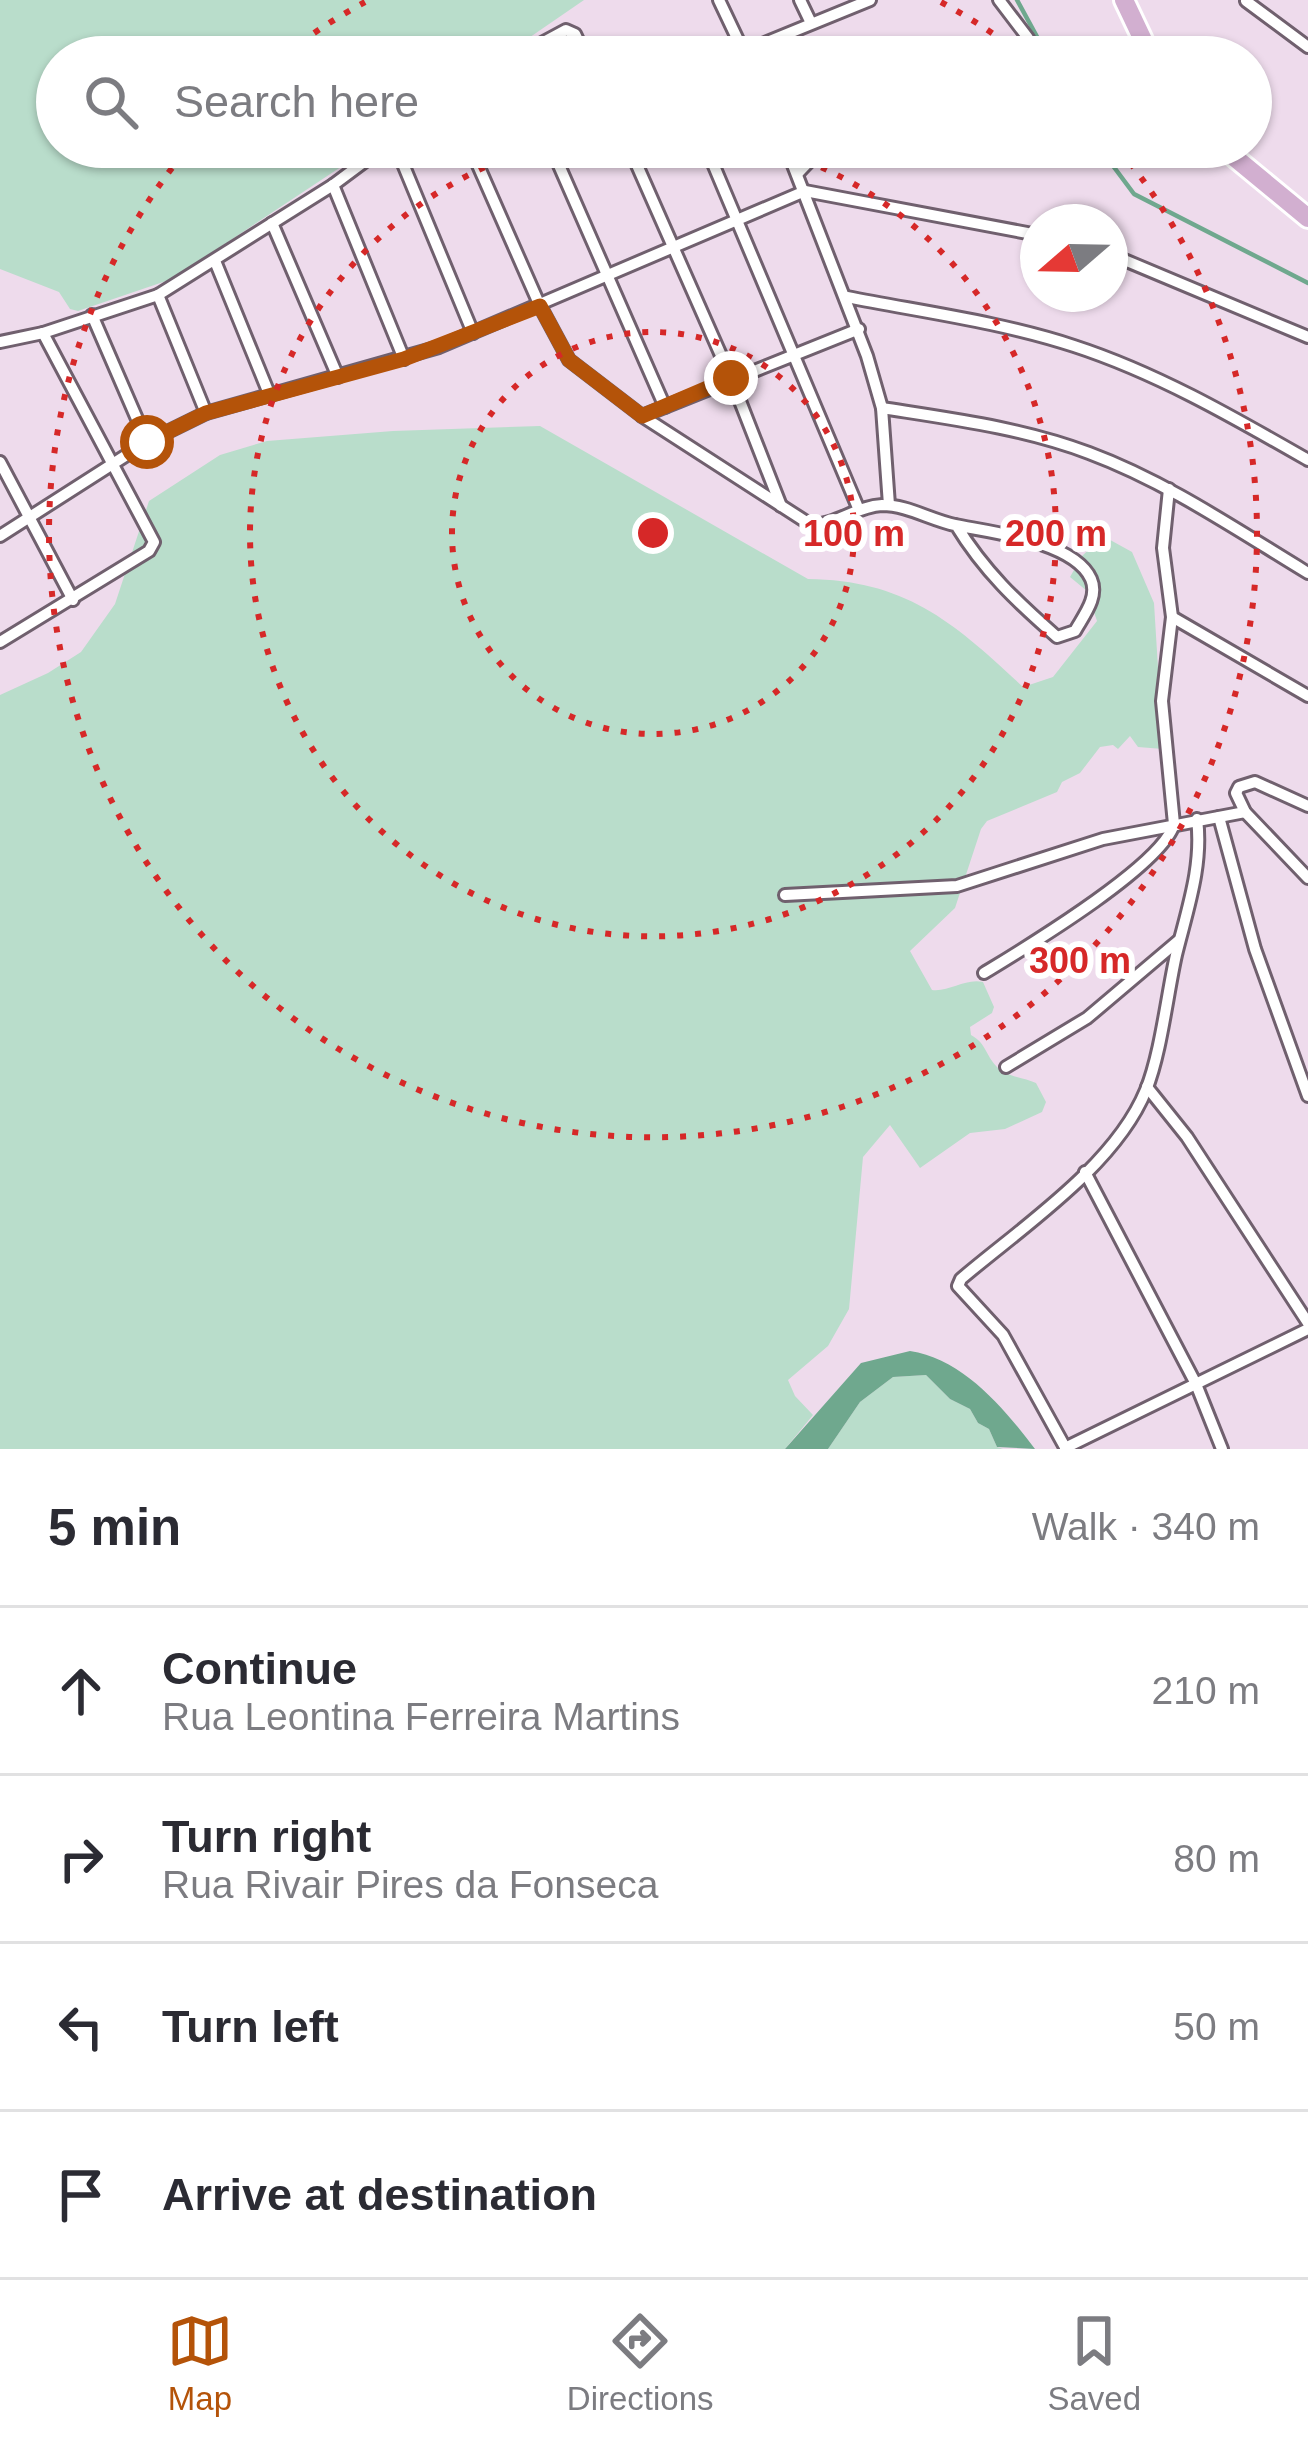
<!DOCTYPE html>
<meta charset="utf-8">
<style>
body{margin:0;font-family:Arial,sans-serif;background:#f7f7f7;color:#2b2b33}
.compass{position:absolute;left:1020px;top:204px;width:108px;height:108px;border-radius:50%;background:#fff;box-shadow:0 3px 9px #0004;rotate:250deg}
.stop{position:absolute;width:36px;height:36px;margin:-27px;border:9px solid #b45309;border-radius:50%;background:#fff}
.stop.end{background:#b45309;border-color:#fff;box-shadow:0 3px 12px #0008}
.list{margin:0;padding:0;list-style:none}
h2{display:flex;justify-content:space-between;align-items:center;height:156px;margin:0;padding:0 48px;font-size:51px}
h2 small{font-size:39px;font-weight:400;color:#7c7c81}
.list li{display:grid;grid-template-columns:78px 1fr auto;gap:36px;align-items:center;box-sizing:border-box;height:168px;padding:0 48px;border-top:3px solid #e1e1e2}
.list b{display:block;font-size:45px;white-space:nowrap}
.list p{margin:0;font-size:39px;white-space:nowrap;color:#7c7c81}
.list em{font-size:39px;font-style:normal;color:#7c7c81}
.icon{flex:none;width:66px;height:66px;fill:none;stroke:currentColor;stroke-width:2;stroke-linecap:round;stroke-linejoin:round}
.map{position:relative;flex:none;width:1308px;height:1449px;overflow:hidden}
.search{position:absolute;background:#fff;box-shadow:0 3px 9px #0004;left:36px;right:36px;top:36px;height:132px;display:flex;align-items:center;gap:30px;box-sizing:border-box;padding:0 42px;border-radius:66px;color:#7c7c81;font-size:45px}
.sheet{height:828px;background:#fff}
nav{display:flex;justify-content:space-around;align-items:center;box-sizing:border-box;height:168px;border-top:3px solid #e1e1e2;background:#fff;font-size:33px;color:#7c7c81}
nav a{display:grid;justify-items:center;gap:6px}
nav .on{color:#b45309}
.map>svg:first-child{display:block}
.green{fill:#b9ddcb}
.water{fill:#6fa88e}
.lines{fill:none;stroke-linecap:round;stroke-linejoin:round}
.stream{stroke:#6fa88e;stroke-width:4.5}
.minor-casing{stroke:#70606e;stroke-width:16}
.primary-casing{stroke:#fff;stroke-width:24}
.minor{stroke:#fff;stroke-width:10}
.primary{stroke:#d2afd0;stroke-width:18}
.route{stroke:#b45309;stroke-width:15}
.ring{fill:none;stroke:#d62828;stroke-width:6;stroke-dasharray:6 12}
.centre{fill:#d62828;stroke:#fff;stroke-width:6}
.ring-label{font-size:36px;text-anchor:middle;font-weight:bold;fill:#d62828;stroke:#fff;stroke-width:12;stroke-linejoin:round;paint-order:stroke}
</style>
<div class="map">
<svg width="1308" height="1449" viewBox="0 0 1308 1449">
<rect width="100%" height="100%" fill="#eedbec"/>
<!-- green -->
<g class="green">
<path d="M0,0H584L501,57H57V147H371L172,279L78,311L70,309L59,292L0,269Z"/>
<path d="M540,426L808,579C906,580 955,623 1023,687L1053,677L1097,621L1087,591L1070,577L1082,556L1103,536L1132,552L1154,603L1163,749L1138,747L1130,736L1118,749L1113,745L1100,747L1080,773L1062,782L1057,792L987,821L981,829L955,908L910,951L932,990C950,992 965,978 983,982L994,1007L992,1013L970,1027L971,1035C987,1044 985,1055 997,1067C1006,1077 1024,1077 1036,1083L1046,1102L1042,1112L1005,1129L970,1133L920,1168L890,1125L863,1157L849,1309L828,1346L788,1380L795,1396L813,1415L785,1449H0V695L48,673L81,652L115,604L149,501L220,455L267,441L393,431Z"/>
<path d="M926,1375L950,1399L970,1409L978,1423L989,1429L997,1447L1003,1449H828L860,1402L893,1377Z"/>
</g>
<!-- water -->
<path class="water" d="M910,1351C963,1359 1004,1408 1035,1449L997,1447L989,1429L978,1423L970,1409L950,1399L926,1375L893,1377L860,1402L828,1449H785L861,1363Z"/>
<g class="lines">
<!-- stream -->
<g class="stream">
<path d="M1017,0L1048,57"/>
<path d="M1099,147L1134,194L1308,283"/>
</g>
<!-- minor casing -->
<g class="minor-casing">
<g id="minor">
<path d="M719,0L746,57"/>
<path d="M800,0L811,23"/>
<path d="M999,0L1028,38"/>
<path d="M1246,1L1308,47"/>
<path d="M743,52L870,0"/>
<path d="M516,57L566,30L575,34L586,57"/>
<path d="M396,147L473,333"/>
<path d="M470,147L540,306L569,360L642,416L811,525C836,525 857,506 882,505C907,505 931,520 955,525C989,532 1074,541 1091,579C1099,597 1084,615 1075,631L1057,637C1017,602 984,571 956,525"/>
<path d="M551,147L665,407"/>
<path d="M629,147L731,378L781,506"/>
<path d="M706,147L859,510"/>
<path d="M786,147L867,356L882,408L889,505"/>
<path d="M798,173L823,147"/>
<path d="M333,185L404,359"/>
<path d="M272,223L338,377"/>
<path d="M1110,254L1308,337"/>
<path d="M215,261L270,396"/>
<path d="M158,295L206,413"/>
<path d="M847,297C923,312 1001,322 1074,346C1157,373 1233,417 1308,460"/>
<path d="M92,315L147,442"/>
<path d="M0,342L43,333L158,295L333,185L384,147"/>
<path d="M882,408C952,419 1023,428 1089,453C1167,482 1237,530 1308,573"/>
<path d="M642,416L859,329"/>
<path d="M0,462L73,600"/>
<path d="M0,536L147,442L206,413L439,347L805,191L1038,235"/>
<path d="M1172,617L1308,696"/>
<path d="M0,642L149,551L154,542L43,333"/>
<path d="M1308,806L1255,782L1239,787L1236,793L1245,812L1308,878"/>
<path d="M1219,817L1255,949L1308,1096"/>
<path d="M785,895L957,886L1103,839L1245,812"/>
<path d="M984,973C1025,948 1162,866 1174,824L1162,701L1172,617L1163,548L1169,489"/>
<path d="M1006,1067L1087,1018L1178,941"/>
<path d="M1147,1087L1187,1137L1308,1323"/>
<path d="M1085,1172L1196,1384L1222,1449"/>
<path d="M1065,1448L1308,1329"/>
<path d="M1066,1449L1003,1335L958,1286L961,1279C1022,1227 1115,1166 1146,1090C1161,1053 1167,995 1176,955C1187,910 1203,866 1197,819"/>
</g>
</g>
<!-- primary casing -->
<g class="primary-casing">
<g id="primary">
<path d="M1124,0L1151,57"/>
<path d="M1222,147L1308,218"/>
</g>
</g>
<!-- minor -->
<use href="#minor" class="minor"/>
<!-- primary -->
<use href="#primary" class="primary"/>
</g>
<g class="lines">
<!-- route -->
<path class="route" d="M147,442L206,413L404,359L540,306L569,360L642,416L731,378"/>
</g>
<!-- distance rings -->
<g class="ring">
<circle cx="653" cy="533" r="201"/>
<path d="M771 148A403 403 0 1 1 535 148"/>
<path d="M285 54A604 604 0 0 1 365 2M941 2A604 604 0 0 1 1021 54M1119 149A604 604 0 1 1 187 149"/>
</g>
<circle cx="653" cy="533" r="18" class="centre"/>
<g class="ring-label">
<text x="854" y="546">100 m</text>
<text x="1056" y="546">200 m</text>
<text x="1080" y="973">300 m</text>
</g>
</svg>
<svg class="compass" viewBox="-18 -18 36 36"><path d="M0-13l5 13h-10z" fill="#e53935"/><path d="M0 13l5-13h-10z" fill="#7c7c81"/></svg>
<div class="stop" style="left:147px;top:442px"></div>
<div class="stop end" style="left:731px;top:378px"></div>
<div class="search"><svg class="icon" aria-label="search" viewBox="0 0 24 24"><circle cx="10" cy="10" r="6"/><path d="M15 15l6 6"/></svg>Search here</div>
</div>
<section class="sheet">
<h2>5 min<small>Walk · 340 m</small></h2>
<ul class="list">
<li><svg class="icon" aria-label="ahead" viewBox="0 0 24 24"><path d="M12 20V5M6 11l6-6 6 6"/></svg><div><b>Continue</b><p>Rua Leontina Ferreira Martins</p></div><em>210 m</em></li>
<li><svg class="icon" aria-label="right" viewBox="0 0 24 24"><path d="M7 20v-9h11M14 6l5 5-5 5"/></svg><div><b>Turn right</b><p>Rua Rivair Pires da Fonseca</p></div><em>80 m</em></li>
<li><svg class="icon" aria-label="left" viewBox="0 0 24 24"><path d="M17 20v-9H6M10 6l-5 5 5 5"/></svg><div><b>Turn left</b></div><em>50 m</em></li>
<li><svg class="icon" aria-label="arrive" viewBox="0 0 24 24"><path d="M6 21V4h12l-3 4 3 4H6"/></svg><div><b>Arrive at destination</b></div></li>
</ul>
</section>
<nav>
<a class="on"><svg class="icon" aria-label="map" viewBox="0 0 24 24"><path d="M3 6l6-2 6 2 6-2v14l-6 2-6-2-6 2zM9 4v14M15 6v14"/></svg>Map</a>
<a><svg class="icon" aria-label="directions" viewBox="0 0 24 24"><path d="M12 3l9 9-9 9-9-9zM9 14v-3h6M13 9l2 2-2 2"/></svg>Directions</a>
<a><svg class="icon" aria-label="saved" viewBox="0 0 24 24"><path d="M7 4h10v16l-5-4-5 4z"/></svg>Saved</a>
</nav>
